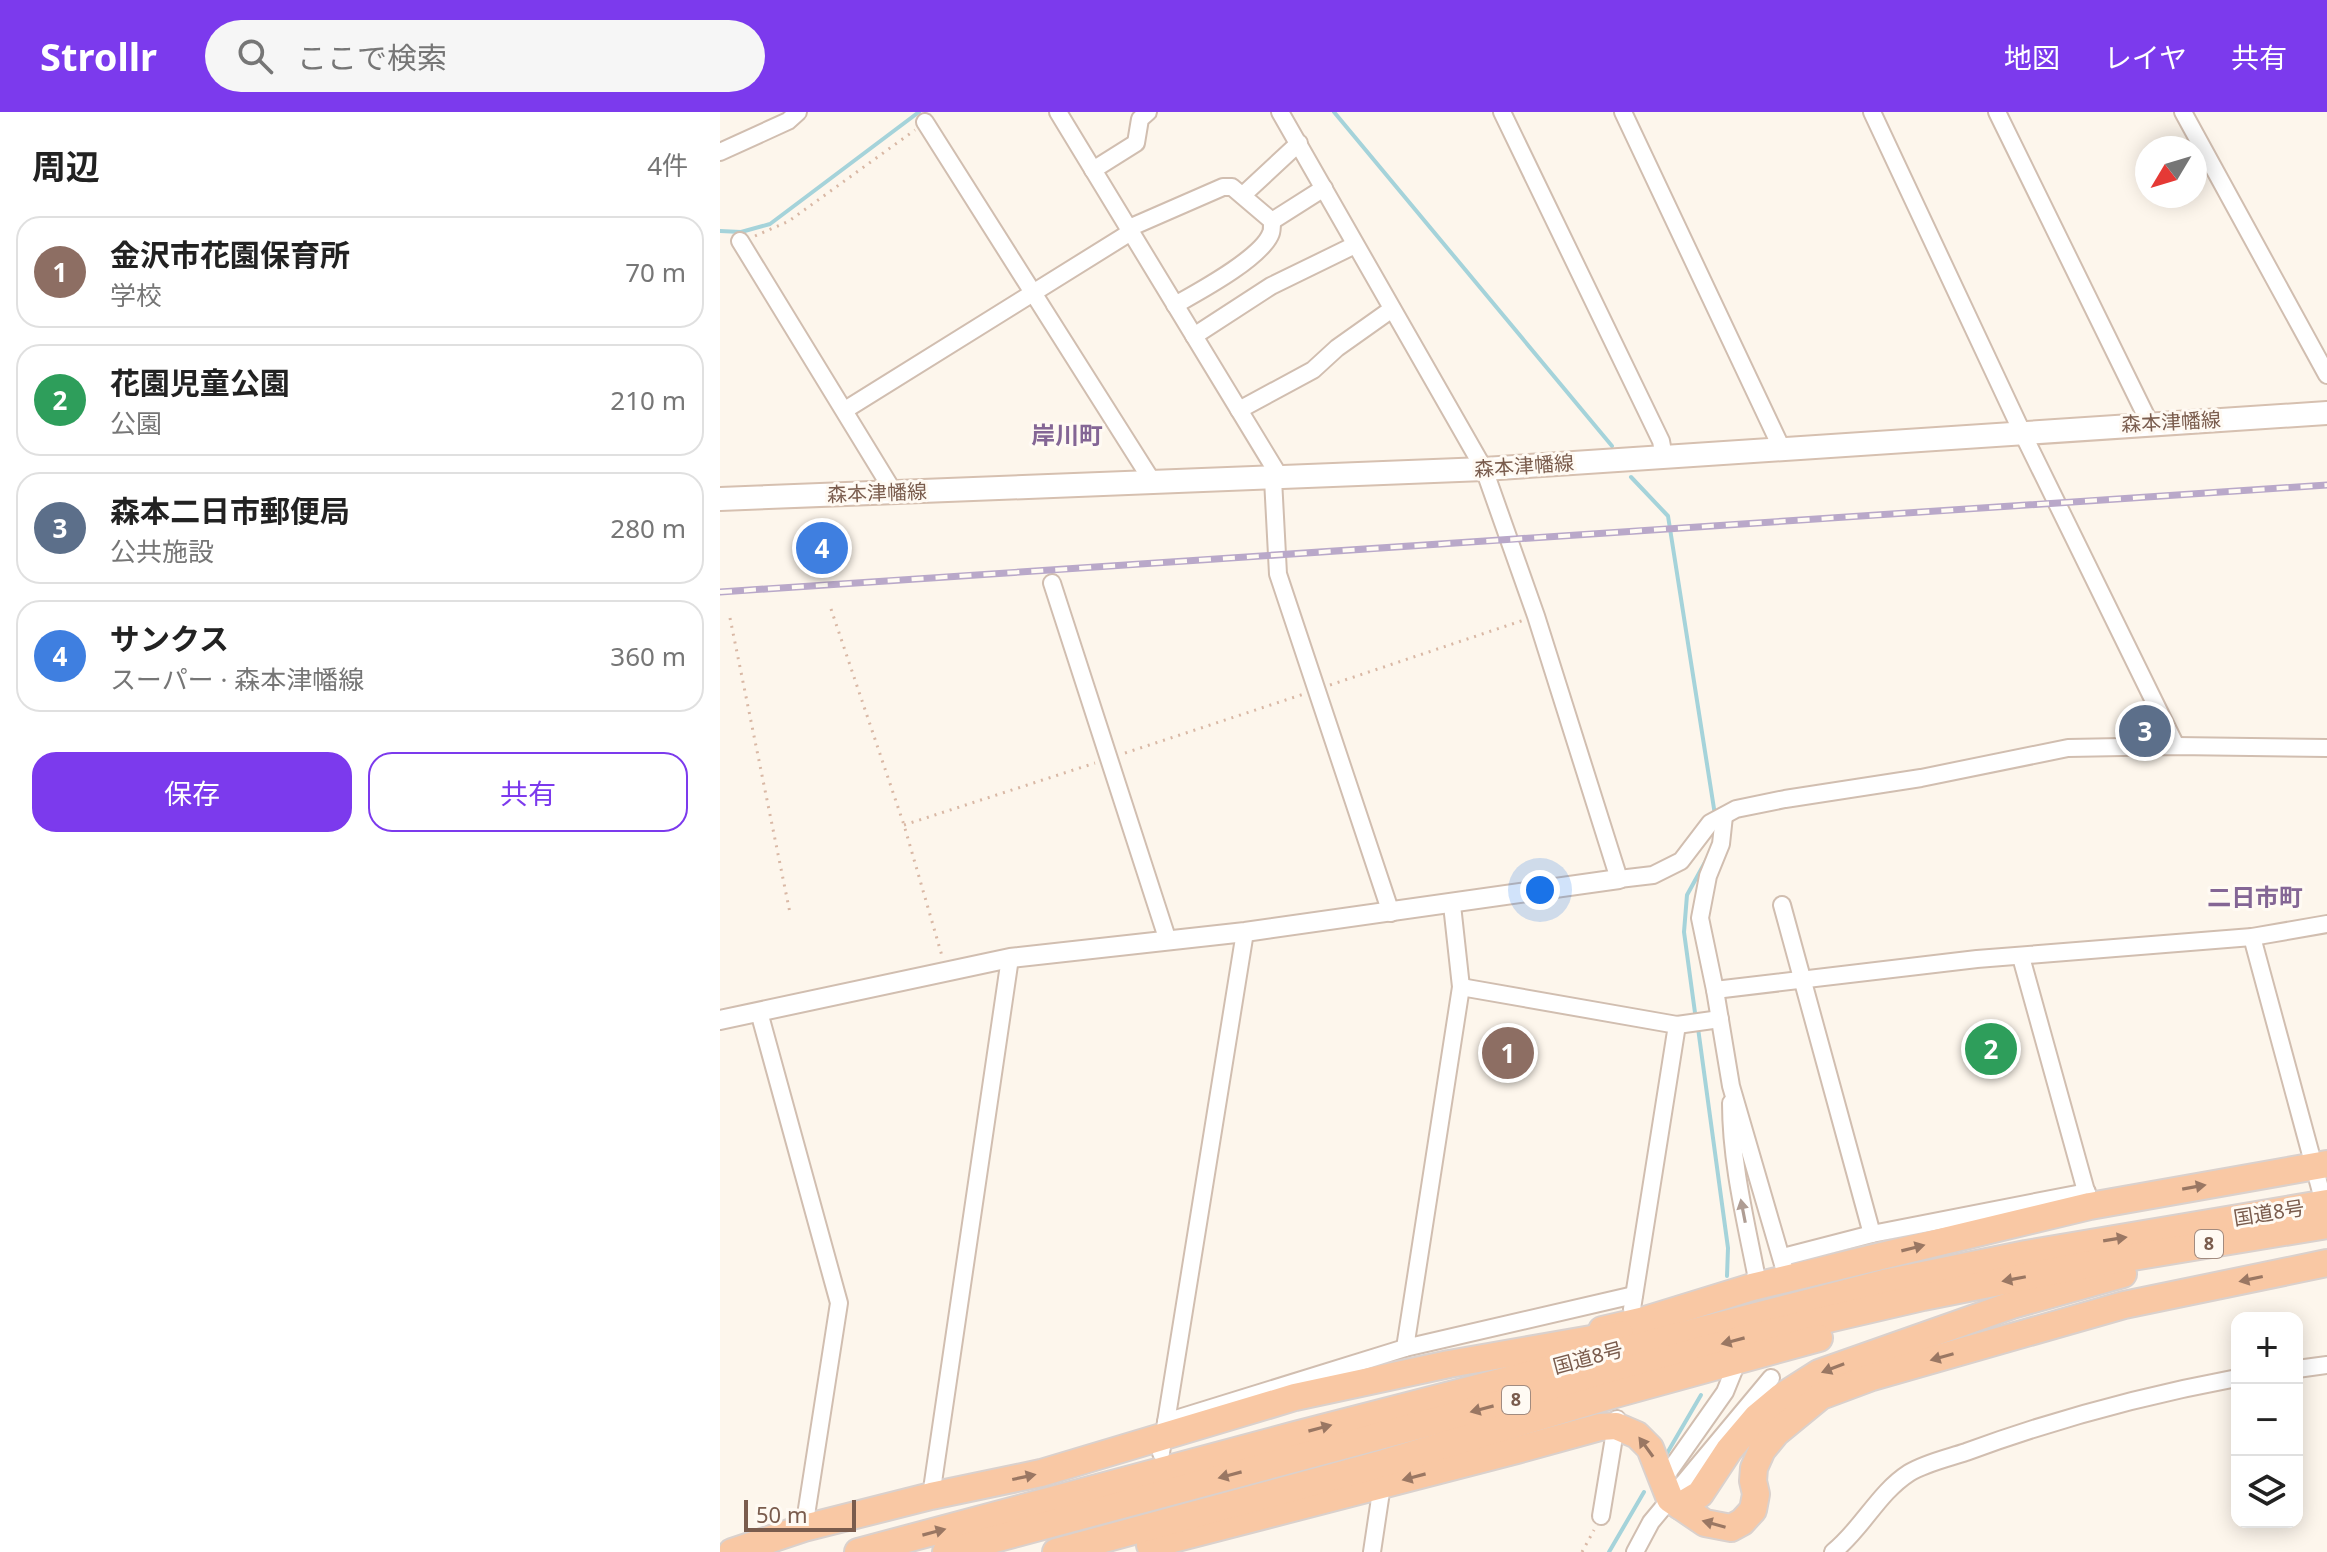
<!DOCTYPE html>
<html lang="ja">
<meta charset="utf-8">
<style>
body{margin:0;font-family:"Noto Sans","Noto Sans JP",sans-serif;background:#f6f6f6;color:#222}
.controls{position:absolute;right:24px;bottom:24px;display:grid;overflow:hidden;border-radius:16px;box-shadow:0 4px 20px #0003}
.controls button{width:72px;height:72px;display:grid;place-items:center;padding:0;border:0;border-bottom:2px solid #e0e0e0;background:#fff;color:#222;font:40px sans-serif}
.compass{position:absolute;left:1415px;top:24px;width:72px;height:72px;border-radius:50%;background:#fff;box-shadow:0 4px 20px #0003;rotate:232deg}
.scale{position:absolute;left:24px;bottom:20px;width:112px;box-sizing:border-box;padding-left:8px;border:4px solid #7a5c4d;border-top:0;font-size:22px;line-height:28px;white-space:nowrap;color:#7a5c4d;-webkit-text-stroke:6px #fffaf3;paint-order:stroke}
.you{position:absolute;left:820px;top:778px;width:28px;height:28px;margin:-20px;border:6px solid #fff;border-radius:50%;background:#1a73e8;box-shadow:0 0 0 12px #1a73e833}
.badge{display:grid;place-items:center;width:52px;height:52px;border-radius:50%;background:#7c3aed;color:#fff;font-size:26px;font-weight:700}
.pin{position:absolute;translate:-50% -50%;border:4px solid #fff;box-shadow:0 2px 8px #0006}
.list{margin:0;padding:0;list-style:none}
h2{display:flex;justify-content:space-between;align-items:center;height:104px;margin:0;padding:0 32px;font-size:34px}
h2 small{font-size:26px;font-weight:400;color:#767676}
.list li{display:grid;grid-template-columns:52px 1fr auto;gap:24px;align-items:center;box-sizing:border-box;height:112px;margin:0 16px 16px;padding:0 16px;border:2px solid #e0e0e0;border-radius:24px}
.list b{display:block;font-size:30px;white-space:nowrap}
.list p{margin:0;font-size:26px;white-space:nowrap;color:#767676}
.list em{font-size:26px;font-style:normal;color:#767676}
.actions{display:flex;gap:16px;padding:24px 32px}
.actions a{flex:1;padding:18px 0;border:2px solid #7c3aed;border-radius:24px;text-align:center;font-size:28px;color:#7c3aed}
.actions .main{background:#7c3aed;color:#fff}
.icon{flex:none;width:44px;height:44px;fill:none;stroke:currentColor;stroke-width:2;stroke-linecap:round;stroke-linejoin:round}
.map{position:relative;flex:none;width:1607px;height:1440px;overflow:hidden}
header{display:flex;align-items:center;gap:48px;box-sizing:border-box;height:112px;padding:0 40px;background:#7c3aed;color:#fff}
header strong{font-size:38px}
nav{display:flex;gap:44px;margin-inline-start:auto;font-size:28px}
.search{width:560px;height:72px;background:#f6f6f6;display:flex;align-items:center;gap:20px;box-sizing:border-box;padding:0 28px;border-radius:44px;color:#767676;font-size:30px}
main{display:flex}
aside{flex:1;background:#fff}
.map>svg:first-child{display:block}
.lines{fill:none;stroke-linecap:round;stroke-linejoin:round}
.stream{stroke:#a5d3da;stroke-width:4}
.minor-casing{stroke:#d1beb0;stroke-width:20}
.tertiary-casing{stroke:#d1beb0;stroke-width:22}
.secondary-casing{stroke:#d6c0b0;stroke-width:26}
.trunk-casing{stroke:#dad1cd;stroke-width:30}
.path{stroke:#d9b8a5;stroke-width:3;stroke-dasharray:2 6;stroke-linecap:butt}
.minor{stroke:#fff;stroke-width:16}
.tertiary{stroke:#fff;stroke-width:18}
.secondary{stroke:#fff;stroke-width:22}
.trunk{stroke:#f9c8a4;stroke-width:26}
.rail-casing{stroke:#b9a8c9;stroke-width:7}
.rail{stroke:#fffaf3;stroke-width:4;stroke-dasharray:12;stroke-linecap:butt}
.oneway{fill:#9a7763}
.oneway2{fill:#af9d94}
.labels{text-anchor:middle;stroke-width:6;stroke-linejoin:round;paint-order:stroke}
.shield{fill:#fffaf3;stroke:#a28b7f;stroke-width:2}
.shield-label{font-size:18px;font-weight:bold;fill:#7a5c4d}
.street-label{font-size:20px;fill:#7a5c4d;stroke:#fffaf3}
.quarter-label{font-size:24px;font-weight:bold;fill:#846695;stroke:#fffaf3}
</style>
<header>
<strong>Strollr</strong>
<div class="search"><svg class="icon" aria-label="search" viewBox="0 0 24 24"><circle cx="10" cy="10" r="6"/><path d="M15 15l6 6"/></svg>ここで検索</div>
<nav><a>地図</a><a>レイヤ</a><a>共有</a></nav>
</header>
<main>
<aside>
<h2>周辺<small>4件</small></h2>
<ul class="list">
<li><span class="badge" style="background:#8d6e63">1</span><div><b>金沢市花園保育所</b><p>学校</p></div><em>70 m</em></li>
<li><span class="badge" style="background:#2e9e5b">2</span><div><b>花園児童公園</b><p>公園</p></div><em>210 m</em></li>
<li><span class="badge" style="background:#5c6f8a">3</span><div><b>森本二日市郵便局</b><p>公共施設</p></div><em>280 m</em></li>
<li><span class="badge" style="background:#3f7fe0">4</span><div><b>サンクス</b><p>スーパー · 森本津幡線</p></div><em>360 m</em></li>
</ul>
<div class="actions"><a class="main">保存</a><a>共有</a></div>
</aside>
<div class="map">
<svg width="1607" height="1440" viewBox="0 0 1607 1440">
<rect width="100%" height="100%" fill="#fdf6ec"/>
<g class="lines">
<!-- stream -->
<g class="stream">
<path d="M614,0L892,334"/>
<path d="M0,119L21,120L50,112L199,0"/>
<path d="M911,365L948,404L995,703"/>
<path d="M976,908L964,820L967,783L989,743"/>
<path d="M978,916L1008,1136L1007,1164"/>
<path d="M946,1343L981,1283"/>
<path d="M889,1440L924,1380"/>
</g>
<!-- minor casing -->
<g class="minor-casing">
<g id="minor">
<path d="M338,0L561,367"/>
<path d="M560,0L764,357L816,504L899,767L933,763L961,749L990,711L1016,697L1065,687L1201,666L1348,636L1456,634L1607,636"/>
<path d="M782,0L941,329L944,345"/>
<path d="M903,0L1062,337"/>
<path d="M1152,0L1302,320L1456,634"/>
<path d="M1277,0L1430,312"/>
<path d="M1463,0L1607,263"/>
<path d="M205,10L434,372"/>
<path d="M0,40L68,9L78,0"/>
<path d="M373,58L416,31L420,7L428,0"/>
<path d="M523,83L579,31"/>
<path d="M20,129L173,379"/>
<path d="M455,193C478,180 542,146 551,121C552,119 552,111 552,109"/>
<path d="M474,224L551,174L635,133"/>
<path d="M125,298L406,123L409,116L503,75H512L552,109L604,76"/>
<path d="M519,298L593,258L617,236L672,197"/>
<path d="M553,367L558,462L671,801"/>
<path d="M332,471L448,829"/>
<path d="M1004,704L1001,732L988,764L980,806L995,878L1011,974L1064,1156"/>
<path d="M732,793L741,875L685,1236L914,1183"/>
<path d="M1062,793L1152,1122"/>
<path d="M1532,825L1601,1080"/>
<path d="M1301,845L1369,1090"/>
<path d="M741,875L957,913L912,1197"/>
<path d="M995,878L1257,847L1532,825L1607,812"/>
<path d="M39,900L119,1191L84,1416"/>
<path d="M957,913L1000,907"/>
<path d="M1011,991C1011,1049 1025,1106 1036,1162L1032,1175"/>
<path d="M1063,1145L1152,1122L1367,1080"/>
<path d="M1577,1257L1607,1253"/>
<path d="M446,1310L685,1236"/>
<path d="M441,1341L525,820"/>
<path d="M943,1368L1005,1280L1018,1248"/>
<path d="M211,1384L290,846"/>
<path d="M881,1404L897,1307"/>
<path d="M652,1440L662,1373"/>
<path d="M915,1440L931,1410L1051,1266"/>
<path d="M1113,1440C1142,1417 1158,1381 1189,1361C1205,1351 1228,1346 1246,1340C1333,1308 1426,1283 1517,1266"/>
</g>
</g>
<!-- tertiary casing -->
<g class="tertiary-casing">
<path id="tertiary" d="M0,908L290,846L525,820L899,767"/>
</g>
<!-- secondary casing -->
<g class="secondary-casing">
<path id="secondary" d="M0,387L764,357L1607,301"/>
</g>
<!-- trunk casing -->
<g class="trunk-casing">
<g id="trunk">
<path d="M882,1218L925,1208L1032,1175L1370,1094L1607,1052"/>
<path d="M960,1394L980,1382L1009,1338L1037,1305L1061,1285L1099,1261L1292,1193L1403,1162"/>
<path d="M430,1433L797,1338L880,1315L896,1314L917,1323L930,1336L950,1387L985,1411L1011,1416L1022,1410L1033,1398L1036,1382L1033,1369L1034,1356L1042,1338L1056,1321L1101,1284L1152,1265L1404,1193L1607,1151"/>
<path d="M12,1440L84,1416L211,1384L321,1361L575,1285L729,1252L900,1222"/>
<path d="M138,1440L575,1323L1164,1171L1306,1142L1607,1091"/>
<path d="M226,1440L1022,1227L1203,1185L1370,1152L1607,1113"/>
<path d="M336,1440L664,1351L892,1283L1099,1226"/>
</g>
</g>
<!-- path -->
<g class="path">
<path d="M35,124L69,109L195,18"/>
<path d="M111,497L184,713L222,844"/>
<path d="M10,506L70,801"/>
<path d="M610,573L804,508"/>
<path d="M405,641L584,582"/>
<path d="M184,713L375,651"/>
<path d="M862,1440L874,1418"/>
</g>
<!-- minor -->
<use href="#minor" class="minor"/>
<!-- tertiary -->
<use href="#tertiary" class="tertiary"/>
<!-- secondary -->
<use href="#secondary" class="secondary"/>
<!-- trunk -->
<use href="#trunk" class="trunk"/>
<!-- rail casing -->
<g class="rail-casing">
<path id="rail" d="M0,480L1607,373"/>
</g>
<!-- rail -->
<use href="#rail" class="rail"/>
</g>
<!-- one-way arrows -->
<defs><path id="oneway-solid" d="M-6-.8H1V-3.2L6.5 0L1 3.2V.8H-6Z" transform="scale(2)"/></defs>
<g class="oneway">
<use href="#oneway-solid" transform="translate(1474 1075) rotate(-10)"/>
<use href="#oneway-solid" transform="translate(1395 1127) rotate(-9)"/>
<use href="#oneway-solid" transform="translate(1193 1136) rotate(-14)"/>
<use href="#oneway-solid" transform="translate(1294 1167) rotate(169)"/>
<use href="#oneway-solid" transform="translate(1531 1167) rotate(168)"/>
<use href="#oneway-solid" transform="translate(1013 1229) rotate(165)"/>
<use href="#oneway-solid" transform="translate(1222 1245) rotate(164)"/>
<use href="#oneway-solid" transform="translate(1113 1256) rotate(159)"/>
<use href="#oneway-solid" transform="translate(762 1297) rotate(165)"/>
<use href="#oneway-solid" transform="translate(600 1316) rotate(-15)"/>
<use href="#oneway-solid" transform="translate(926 1335) rotate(-126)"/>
<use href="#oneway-solid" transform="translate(510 1363) rotate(165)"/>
<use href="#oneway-solid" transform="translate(304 1365) rotate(-12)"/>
<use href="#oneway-solid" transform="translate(694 1365) rotate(165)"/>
<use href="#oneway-solid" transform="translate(994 1412) rotate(-164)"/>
<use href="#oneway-solid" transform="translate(214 1420) rotate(-15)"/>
</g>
<use class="oneway2" href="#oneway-solid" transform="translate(1023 1099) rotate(-101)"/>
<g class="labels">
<!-- shield labels -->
<g class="shield">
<rect x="1475" y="1118" width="28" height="28" rx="6"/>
<rect x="782" y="1274" width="28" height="28" rx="6"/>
</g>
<g class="shield-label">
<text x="1489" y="1138">8</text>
<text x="796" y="1294">8</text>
</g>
<!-- street labels -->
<g class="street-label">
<text transform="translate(1451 310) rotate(-3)" y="7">森本津幡線</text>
<text transform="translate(804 354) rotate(-4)" y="7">森本津幡線</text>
<text transform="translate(157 381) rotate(-2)" y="7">森本津幡線</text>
<text transform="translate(1549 1101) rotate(-9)" y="7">国道8号</text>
<text transform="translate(868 1246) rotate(-15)" y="7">国道8号</text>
</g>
<!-- quarter labels -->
<g class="quarter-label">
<text x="347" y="332">岸川町</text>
<text x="1535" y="794">二日市町</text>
</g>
</g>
</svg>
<div class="controls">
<button>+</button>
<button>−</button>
<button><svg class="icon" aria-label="layers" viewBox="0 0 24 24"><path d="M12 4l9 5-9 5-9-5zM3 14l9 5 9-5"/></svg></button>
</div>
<svg class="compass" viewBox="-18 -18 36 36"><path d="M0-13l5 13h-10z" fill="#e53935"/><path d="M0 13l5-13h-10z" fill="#767676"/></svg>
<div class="scale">50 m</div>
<div class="you"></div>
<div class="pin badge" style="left:788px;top:941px;background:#8d6e63">1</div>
<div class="pin badge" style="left:1271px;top:937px;background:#2e9e5b">2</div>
<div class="pin badge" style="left:1425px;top:619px;background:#5c6f8a">3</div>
<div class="pin badge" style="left:102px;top:436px;background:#3f7fe0">4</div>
</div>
</main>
